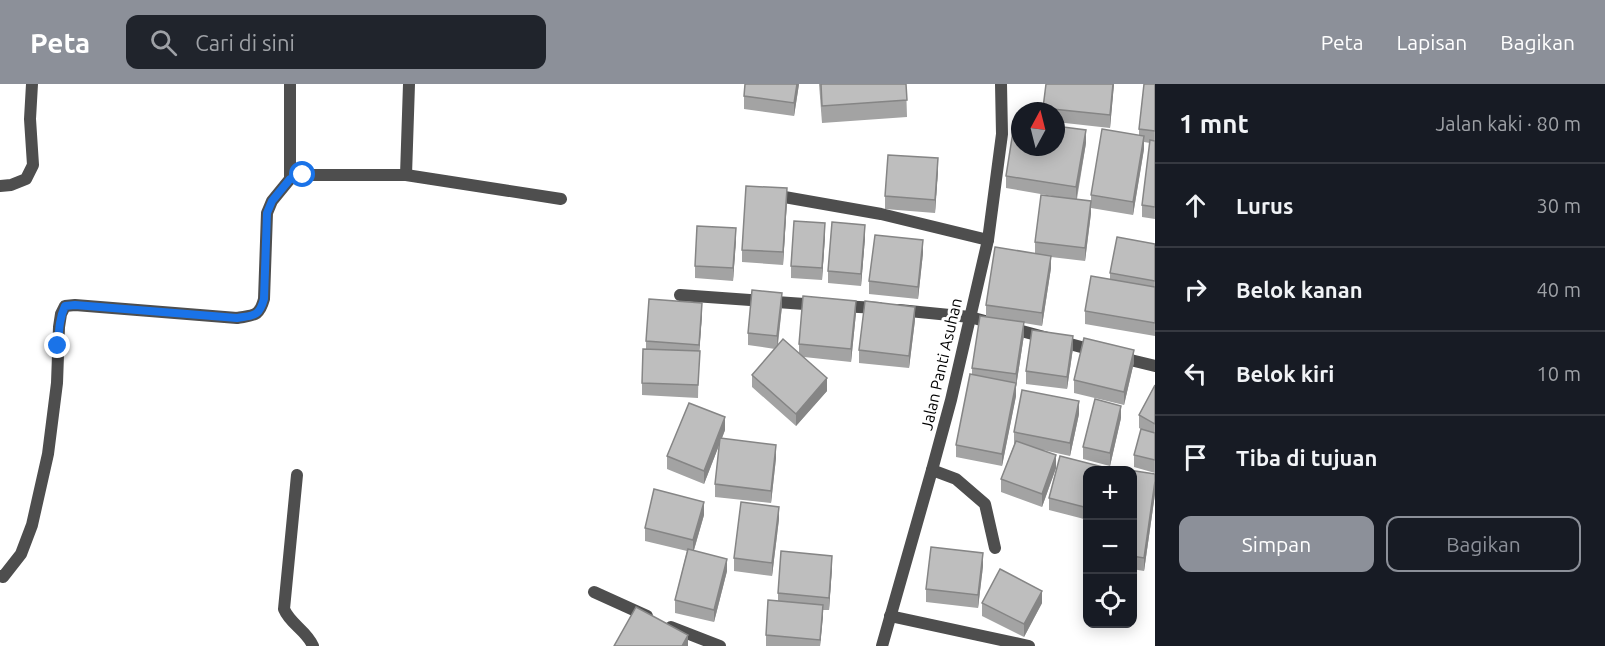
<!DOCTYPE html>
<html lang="id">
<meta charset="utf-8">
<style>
body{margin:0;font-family:Ubuntu,sans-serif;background:#20242c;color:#f1f3f6}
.controls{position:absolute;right:18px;bottom:18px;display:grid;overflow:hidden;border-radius:12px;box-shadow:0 3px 15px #0003}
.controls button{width:54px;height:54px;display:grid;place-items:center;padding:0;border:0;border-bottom:2px solid #363941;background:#171b24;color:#f1f3f6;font:30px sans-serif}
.compass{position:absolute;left:1011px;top:18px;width:54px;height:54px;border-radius:50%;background:#171b24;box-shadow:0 3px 15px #0003;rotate:7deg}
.stop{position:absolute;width:18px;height:18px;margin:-14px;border:4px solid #1a73e8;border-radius:50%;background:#fff}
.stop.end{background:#1a73e8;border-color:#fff;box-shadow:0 2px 6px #0008}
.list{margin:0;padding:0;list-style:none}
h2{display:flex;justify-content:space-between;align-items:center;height:78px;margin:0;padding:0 24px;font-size:26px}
h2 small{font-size:20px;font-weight:400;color:#9ea1a6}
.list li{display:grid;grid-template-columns:39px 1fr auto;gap:18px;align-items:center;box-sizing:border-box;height:84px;padding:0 24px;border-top:2px solid #363941}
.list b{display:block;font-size:22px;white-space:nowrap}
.list em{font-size:20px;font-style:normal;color:#9ea1a6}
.actions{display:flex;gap:12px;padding:18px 24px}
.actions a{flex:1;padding:14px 0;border:2px solid #8c9099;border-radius:12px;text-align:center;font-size:21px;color:#8c9099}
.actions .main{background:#8c9099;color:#fff}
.icon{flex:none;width:33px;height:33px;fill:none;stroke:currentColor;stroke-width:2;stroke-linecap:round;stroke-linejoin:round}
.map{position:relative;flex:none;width:1155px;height:562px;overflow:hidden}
header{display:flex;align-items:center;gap:36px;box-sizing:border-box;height:84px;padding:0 30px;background:#8c9099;color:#fff}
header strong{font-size:28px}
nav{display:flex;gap:33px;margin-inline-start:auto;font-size:21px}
.search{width:420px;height:54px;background:#20242c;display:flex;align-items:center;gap:15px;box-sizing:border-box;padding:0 21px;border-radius:12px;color:#9ea1a6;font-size:22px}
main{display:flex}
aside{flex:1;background:#171b24}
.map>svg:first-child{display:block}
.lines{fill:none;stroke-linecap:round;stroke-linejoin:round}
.minor{stroke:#4e4e4e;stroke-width:12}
.tertiary{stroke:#4e4e4e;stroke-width:12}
.wall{fill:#a3a3a3}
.shaded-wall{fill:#858585}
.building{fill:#bebebe;stroke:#858585;stroke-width:1.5}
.route{stroke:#1a73e8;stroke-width:8}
.labels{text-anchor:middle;stroke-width:6;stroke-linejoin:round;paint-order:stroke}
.street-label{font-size:16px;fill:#000;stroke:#fff}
</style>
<header>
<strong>Peta</strong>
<div class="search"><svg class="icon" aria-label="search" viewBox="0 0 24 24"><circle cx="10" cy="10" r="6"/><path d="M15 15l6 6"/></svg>Cari di sini</div>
<nav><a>Peta</a><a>Lapisan</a><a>Bagikan</a></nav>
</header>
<main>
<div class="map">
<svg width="1155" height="562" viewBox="0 0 1155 562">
<rect width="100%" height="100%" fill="#fff"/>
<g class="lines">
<!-- minor -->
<g class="minor">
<path d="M406,91L409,0"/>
<path d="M290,95V0"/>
<path d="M0,102L11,101L26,95L33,81L30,35L32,0"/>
<path d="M773,111L881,130L988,156"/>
<path d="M680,211L819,221"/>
<path d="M839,222L879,224"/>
<path d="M899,226L970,233L1096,267"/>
<path d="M1118,273L1155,282"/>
<path d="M932,386L956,395L985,420L995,464"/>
<path d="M297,391L284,525C290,540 307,547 313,562"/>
<path d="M0,492L3,493L21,470L32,441L48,370L57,299L59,243L61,230L65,222L75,221L237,234C254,231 259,233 264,215L267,129L272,117L290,95L303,91H406L561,115"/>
<path d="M594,508L647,532"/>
<path d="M890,532L1029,562"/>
<path d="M671,543L720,562"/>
</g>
<!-- tertiary -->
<path class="tertiary" d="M882,562L932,386L951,316L988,156L1002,50L1001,0"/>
</g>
<!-- wall -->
<g class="wall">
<path d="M745,0H799L794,32L744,25V12Z"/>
<path d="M819,0H906L907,33L822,39Z"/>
<path d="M1114,0L1110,44L1056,38V27H1043V24Z"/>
<path d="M1155,0V135L1142,133V121L1150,59L1144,58V65L1133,131L1091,124V111L1139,51V45Z"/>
<path d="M1086,59L1077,115L1091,129L1085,177L1051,173V184L1042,242L1024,239V251L1016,303V312L1002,382L956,373V361L972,290V284L986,233V221L1035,169V158L1058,113L1006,104V92Z"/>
<path d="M938,87L935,129L885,125V112Z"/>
<path d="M787,117L783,181L742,178V166Z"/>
<path d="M825,152L822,196L791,194V182Z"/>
<path d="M865,154L861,202L828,199V187Z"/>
<path d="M736,156L733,197L695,194V182Z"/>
<path d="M1155,160V252L1085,240V227L1110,195V189Z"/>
<path d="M923,169L918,215L869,210V197Z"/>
<path d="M782,222L778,261L799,269V260L856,229L851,278L804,273L827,307L796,342L752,303V291L775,265L748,261V249Z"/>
<path d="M702,231L699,267L698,314L642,311V299L646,265V257Z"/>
<path d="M915,236L909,284L859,279V266Z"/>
<path d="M1073,264L1067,305L1026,300V287Z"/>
<path d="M1134,278L1124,321L1074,309V296Z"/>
<path d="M1155,301V389L1134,383V371L1141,345L1139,344V331Z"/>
<path d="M1079,330L1070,372L1043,366L1056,384L1042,423L1001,408V395L1014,361V348Z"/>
<path d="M1121,334L1110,382L1083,375V363Z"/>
<path d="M725,346L722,354L776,374L771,419L715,413V400L719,361L704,400L667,385V372Z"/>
<path d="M1060,372L1103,383V387H1088V436L1049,426V414Z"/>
<path d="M1132,387L1155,390V410L1144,487L1132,485Z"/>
<path d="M704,431L694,466L727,487L714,538L675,529V516L687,467L645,457V444Z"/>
<path d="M779,435L772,492L734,487V474Z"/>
<path d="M983,482L978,524L926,518V505Z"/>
<path d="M832,484L829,526H823L820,562H766V551L778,517V509Z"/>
<path d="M982,519H1042L1024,553L982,532Z"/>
</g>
<!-- shaded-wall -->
<g class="shaded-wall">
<path d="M797,0H799L794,32V19Z"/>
<path d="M1113,0H1114L1110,44V31Z"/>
<path d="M1086,46V59L1076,116V103Z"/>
<path d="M1144,52V65L1133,131V118Z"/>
<path d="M938,74V87L935,129V116Z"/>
<path d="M787,104V117L783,181V168Z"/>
<path d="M1091,117V129L1085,177V164Z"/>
<path d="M825,139V152L822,196V184Z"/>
<path d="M865,141V154L861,202V190Z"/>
<path d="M736,144V156L733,197V184Z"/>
<path d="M923,156V169L918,215V203Z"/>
<path d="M1051,172V184L1042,242V229Z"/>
<path d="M782,209V222L777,265V252Z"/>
<path d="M856,217V229L851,278V265Z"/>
<path d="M702,219V231L699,273V261Z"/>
<path d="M915,223V236L909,284V272Z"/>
<path d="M1024,238V251L1016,303V290Z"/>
<path d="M1073,252V264L1067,305V293Z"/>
<path d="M1134,266V278L1124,321V308Z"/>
<path d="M827,294V307L796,342V330Z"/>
<path d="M1016,299V312L1002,382V370Z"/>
<path d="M1079,317V330L1070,372V359Z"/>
<path d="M1121,322V334L1110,382V369Z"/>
<path d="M725,333V346L704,400V387Z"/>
<path d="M776,361V374L771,419V407Z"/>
<path d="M1056,371V384L1042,423V410Z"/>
<path d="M1155,397V410L1144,487V474Z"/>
<path d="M704,418V431L693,469V456Z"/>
<path d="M779,423V435L772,492V479Z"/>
<path d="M983,469V482L978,524V511Z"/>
<path d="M832,472V484L829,526V514Z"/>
<path d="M727,475V487L714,538V526Z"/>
<path d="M1042,507V519L1024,553V540Z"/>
<path d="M823,521V533L820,562V556Z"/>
<path d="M688,551V562H682Z"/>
</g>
<!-- building -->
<g class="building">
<path d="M745,0H797L794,19L744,12Z"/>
<path d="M821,0H906L907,16L822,22Z"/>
<path d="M1046,0H1113L1110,31L1043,24Z"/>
<path d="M1144,0H1155V47L1139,45Z"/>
<path d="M1015,35L1020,36V63H1056V42L1086,46L1076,103L1006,92Z"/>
<path d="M1102,45L1144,52L1133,118L1091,111Z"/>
<path d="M1150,56L1155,57V123L1142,121Z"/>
<path d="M888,71L938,74L935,116L885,112Z"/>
<path d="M746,102L787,104L783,168L742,166Z"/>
<path d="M1041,111L1091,117L1085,164L1035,158Z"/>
<path d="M794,137L825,139L822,184L791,182Z"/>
<path d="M832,138L865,141L861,190L828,187Z"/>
<path d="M697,142L736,144L733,184L695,182Z"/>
<path d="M875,151L923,156L918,203L869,197Z"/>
<path d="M1117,153L1155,160V197L1110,189Z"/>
<path d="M995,163L1051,172L1042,229L986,221Z"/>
<path d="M1091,192L1155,203V239L1085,227Z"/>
<path d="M752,206L782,209L777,252L748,249Z"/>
<path d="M803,212L856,217L851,265L799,260Z"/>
<path d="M649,215L702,219L699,261L646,257Z"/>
<path d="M865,217L915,223L909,272L859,266Z"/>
<path d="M980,232L1024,238L1016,290L972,284Z"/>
<path d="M1032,246L1073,252L1067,293L1026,287Z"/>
<path d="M1084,254L1134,266L1124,308L1074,296Z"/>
<path d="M783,255L827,294L796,330L752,291Z"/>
<path d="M643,265L700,267L698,301L642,299Z"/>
<path d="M970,290L1016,299L1002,370L956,361Z"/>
<path d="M1155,301V340L1139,331Z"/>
<path d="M1022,306L1079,317L1070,359L1014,348Z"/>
<path d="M1095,315L1121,322L1110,369L1083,363Z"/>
<path d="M689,319L725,333L704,387L667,372Z"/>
<path d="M1141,345L1155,349V376L1134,371Z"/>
<path d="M720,354L776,361L771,407L715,400Z"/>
<path d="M1016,357L1056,371L1042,410L1001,395Z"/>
<path d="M1060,372L1103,383L1102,387H1088V424L1049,414Z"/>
<path d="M1109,383L1155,390V397L1144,474L1132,472V387H1108Z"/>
<path d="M654,405L704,418L693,456L645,444Z"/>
<path d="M741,418L779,423L772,479L734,474Z"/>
<path d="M931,463L983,469L978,511L926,505Z"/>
<path d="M688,465L727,475L714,526L675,516Z"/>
<path d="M781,467L832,472L829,514L778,509Z"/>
<path d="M1000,485L1042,507L1024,540L982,519Z"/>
<path d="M768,516L823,521L820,556L766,551Z"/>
<path d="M636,523L688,551L682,562H614Z"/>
</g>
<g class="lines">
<!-- route -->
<path class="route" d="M58,262C59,248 59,235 65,222L75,221L237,234C254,231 259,233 264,215L267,129L272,117L290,95L303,91"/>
</g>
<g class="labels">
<!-- street labels -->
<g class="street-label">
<text transform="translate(941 280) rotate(-77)" y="6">Jalan Panti Asuhan</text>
</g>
</g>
</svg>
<div class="controls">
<button>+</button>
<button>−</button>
<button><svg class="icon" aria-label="locate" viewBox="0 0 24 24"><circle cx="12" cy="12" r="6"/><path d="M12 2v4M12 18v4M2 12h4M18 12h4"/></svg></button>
</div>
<svg class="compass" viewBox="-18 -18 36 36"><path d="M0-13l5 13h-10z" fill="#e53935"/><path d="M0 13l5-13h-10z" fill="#9ea1a6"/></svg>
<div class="stop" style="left:303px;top:91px"></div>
<div class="stop end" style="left:58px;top:262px"></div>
</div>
<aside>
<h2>1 mnt<small>Jalan kaki · 80 m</small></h2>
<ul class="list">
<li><svg class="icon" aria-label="ahead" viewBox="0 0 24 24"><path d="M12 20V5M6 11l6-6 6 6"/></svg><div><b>Lurus</b></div><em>30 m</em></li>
<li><svg class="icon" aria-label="right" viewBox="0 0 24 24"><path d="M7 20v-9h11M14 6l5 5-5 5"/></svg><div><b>Belok kanan</b></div><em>40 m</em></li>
<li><svg class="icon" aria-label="left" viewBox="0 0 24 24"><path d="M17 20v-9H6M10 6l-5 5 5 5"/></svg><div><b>Belok kiri</b></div><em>10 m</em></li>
<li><svg class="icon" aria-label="arrive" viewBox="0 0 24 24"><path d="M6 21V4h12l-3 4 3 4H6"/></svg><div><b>Tiba di tujuan</b></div></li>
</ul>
<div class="actions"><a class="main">Simpan</a><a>Bagikan</a></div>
</aside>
</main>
